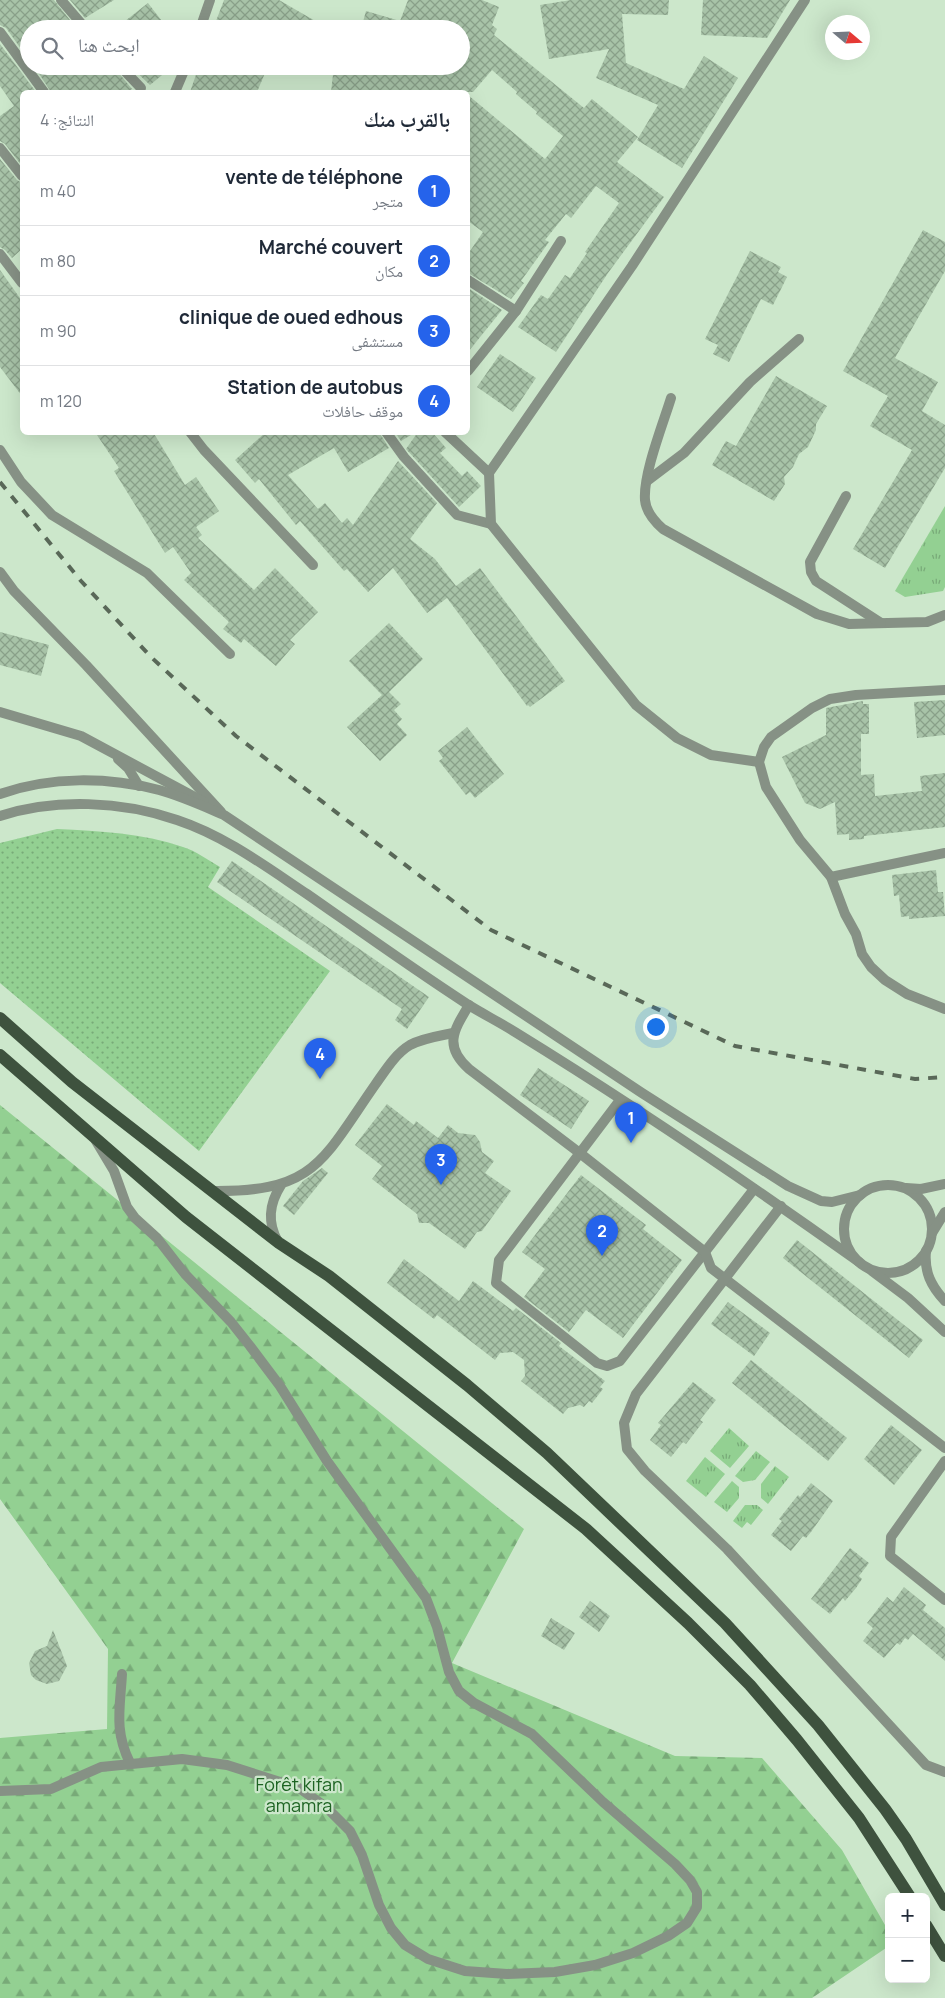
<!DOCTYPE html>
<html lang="ar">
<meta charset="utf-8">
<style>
body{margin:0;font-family:Manrope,"Noto Naskh Arabic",sans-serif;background:#f6f6f7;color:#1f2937;direction:rtl}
.controls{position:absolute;right:15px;bottom:15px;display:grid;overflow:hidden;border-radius:8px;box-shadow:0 5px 20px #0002}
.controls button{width:45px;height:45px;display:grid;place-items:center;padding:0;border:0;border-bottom:1px solid #e0e1e3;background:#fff;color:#1f2937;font:25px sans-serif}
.compass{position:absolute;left:825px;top:15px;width:45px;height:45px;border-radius:50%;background:#fff;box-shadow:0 5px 20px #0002;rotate:109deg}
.you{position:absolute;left:655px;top:1026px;width:18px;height:18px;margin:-12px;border:4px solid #fff;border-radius:50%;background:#1a73e8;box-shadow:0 0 0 8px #1a73e833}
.badge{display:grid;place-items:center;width:32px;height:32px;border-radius:50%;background:#2563eb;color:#fff;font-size:16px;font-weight:700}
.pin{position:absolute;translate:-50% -41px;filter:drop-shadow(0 1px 2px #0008)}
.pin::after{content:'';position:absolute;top:26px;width:18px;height:15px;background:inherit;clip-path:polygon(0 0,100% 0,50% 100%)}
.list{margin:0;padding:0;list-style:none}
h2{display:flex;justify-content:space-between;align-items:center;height:65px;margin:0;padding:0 20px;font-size:21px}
h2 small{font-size:16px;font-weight:400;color:#747a83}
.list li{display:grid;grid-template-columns:32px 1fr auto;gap:15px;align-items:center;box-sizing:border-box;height:70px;padding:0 20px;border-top:1px solid #e0e1e3}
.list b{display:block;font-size:19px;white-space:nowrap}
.list p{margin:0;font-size:16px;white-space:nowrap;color:#747a83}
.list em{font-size:16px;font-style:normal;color:#747a83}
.icon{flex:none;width:28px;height:28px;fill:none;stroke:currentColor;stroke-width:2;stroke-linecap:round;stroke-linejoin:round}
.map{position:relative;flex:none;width:945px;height:1998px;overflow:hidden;direction:ltr}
.search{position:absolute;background:#fff;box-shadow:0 5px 20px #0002;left:20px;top:20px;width:450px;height:55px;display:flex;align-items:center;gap:12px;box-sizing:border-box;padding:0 18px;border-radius:28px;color:#747a83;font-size:19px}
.panel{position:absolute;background:#fff;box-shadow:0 5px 20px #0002;left:20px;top:90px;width:450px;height:345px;border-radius:8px;direction:rtl}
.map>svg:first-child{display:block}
.grass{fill:url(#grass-tufts)}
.forest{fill:url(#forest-firs)}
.garden{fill:url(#garden-dots)}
.building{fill:url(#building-cross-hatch)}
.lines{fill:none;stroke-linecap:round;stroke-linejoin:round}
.service{stroke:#869185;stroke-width:10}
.minor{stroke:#869185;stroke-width:10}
.primary{stroke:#3e523e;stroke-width:12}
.rail{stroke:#596858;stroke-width:4;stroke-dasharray:9 9;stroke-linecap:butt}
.labels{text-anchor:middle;stroke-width:4.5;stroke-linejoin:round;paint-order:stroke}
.park-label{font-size:18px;fill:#1e6423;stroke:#cce7cb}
</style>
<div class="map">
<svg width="945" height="1998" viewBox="0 0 945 1998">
<defs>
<pattern id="grass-tufts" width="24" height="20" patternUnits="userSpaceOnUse" patternTransform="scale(1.25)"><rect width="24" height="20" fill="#93d092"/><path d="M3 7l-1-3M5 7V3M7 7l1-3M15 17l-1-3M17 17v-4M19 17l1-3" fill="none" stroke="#78aa78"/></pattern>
<pattern id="forest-firs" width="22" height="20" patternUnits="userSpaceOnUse" patternTransform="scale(1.25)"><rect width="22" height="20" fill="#93d092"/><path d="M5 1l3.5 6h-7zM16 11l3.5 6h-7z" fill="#78aa78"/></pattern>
<pattern id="garden-dots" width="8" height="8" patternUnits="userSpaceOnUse" patternTransform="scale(1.25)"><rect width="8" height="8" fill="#93d092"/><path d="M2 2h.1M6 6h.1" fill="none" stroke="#78aa78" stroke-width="1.8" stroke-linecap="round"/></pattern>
<pattern id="building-cross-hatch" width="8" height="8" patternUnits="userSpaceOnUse" patternTransform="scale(1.25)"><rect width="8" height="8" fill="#a8c3a8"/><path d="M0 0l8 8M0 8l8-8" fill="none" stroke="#89a089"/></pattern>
</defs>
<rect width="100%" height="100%" fill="#cce7cb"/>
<!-- grass -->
<g class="grass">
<path d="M945,506V587L943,591L905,597L895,591Z"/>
<path d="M729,1428L749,1446L730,1468L710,1451Z"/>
<path d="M756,1451L770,1462L755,1480L743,1482L735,1476Z"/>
<path d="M705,1457L725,1474L706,1497L686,1481Z"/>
<path d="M775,1466L789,1477L768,1504L761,1498V1484Z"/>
<path d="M732,1481L739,1487V1498L727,1512L714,1502Z"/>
<path d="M745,1505H757L763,1510L751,1525L747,1522L742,1528L733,1521Z"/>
</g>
<!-- forest -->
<path class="forest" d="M0,1105L524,1529L452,1663L675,1756L762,1758L842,1850L889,1932V1946L812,1998H0V1738L107,1729L108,1649L0,1499Z"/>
<!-- garden -->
<path class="garden" d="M57,829C100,831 142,833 183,847C196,851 208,860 220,867L208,887L330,971L199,1151L0,983V843Z"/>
<!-- building -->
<g class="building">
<path d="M0,0H54L74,25L68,29H29V60L6,28L0,25Z"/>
<path d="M70,0H114L85,18Z"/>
<path d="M224,0H279L329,29H256L241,23L239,29H213Z"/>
<path d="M408,0H482L499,7L492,25L497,29L494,35L584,108L592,99L638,137L617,162L664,197L608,273L556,352L518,327L541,295L548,299L565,275L570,278L587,253L585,252L619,203L596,186L571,218L566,214L545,240L549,242L521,281L524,283L511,299L468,273V254L483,232L468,221V95L545,159L563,136L536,114L537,112L516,94L517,92L492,70L473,92H331L334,66H461V29H361L366,11L400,21Z"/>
<path d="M571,0H622V5V0H669L668,15L622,14L626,63L684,89L704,56L738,78L682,168L637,140L658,105L596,78L609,49L549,59L540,5Z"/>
<path d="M703,0H790L767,38L701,35Z"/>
<path d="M148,3L168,29H115Z"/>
<path d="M0,44L36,92H22V166L5,144L0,141V116L14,106L0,86Z"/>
<path d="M34,66H113L132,89L127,92H51Z"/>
<path d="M130,66H173L150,85Z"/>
<path d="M199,66L239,75L243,66H268L257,92H190Z"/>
<path d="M0,159L17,180L22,183V249L12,258L5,250L0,247Z"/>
<path d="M923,230L945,242V271L895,358L938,382L922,411L945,425V468L885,568L853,549L912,450L870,426L888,396L843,371Z"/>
<path d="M750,251L781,267L778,272L787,277L773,305L761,299L729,362L713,354L718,345L705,339Z"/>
<path d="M0,270L22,301V396L0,367Z"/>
<path d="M468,288L502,310L468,352Z"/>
<path d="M500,354L536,378L513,412L477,387Z"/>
<path d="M776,376L827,406L816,424V430L808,447L799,454L793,467L784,477L785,484L774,501L712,465L726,441L736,446Z"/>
<path d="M95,432H153L185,485L196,477L219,511L196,527L202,535L198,538L254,590L275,568L318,612L290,640L295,644L276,666L244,639L241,643L223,629L229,622L184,580L191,573L173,547L165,553L114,471L119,468Z"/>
<path d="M266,432H379L389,448L348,472L334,448L288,475L318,509L325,503L342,523L347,518L353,525L398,461L437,503L410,539L435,559L456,586L480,568L565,681L530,707L528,705L527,706L447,598L427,613L393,568L368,592L347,569L344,571L300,521L296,525L259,479L255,483L235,460Z"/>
<path d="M395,432H416L401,441Z"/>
<path d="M418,432H432L446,448L440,453L462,476L467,471L481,486L459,507L406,449Z"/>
<path d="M389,623L423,659L389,692L401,704L394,710L402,719L397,724L407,735L380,761L347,727L382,695L349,661Z"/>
<path d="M0,632L49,645L41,676L0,665Z"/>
<path d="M945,700V735L917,738L914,702Z"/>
<path d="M863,701V704H869V734H861V775L874,774L875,796L922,791L920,776L945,773V827L864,836V839L849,840V834L837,835L835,802L820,809L805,803L782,757L826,735V708Z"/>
<path d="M467,727L504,774L475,798L470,792L466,795L439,761L443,758L438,751Z"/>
<path d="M232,861L429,997L407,1029L395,1020L402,1009L217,882Z"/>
<path d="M936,870L938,892H943L945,916L909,919V916L901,917L899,895L894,896L892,875Z"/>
<path d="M538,1068L589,1101L571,1129L520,1095Z"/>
<path d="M387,1104L414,1125L416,1121L438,1138L448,1125L458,1133L475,1135L480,1142L482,1152L494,1161L485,1173L511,1191L482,1231L477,1232L465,1249L429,1223H419L417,1214L372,1179L382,1166L355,1145Z"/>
<path d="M322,1168L328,1173L294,1215L283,1206L303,1181Z"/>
<path d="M581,1175L646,1225L643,1229L682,1260L623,1338L586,1310L569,1332L524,1297L545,1269L522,1252Z"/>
<path d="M797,1240L923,1340L909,1358L783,1258Z"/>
<path d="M404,1259L459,1301L473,1281L513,1311L516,1308L561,1343L559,1346L605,1381L600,1387L603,1389L592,1403L589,1401L584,1407L580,1405L568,1408L563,1414L521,1381L525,1376L524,1360L513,1352L500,1353L495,1360L437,1315L434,1319L387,1283Z"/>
<path d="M728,1302L770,1333L754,1356L711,1324Z"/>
<path d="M751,1360L847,1438L828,1461L732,1383Z"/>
<path d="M693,1382L716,1400L700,1420L703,1422L686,1444L683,1442L671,1457L650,1440L661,1425L658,1423Z"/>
<path d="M891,1425L922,1450L894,1485L864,1459Z"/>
<path d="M811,1483L833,1501L811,1532L806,1538L803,1536L791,1551L771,1535L782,1521L779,1519L798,1495L800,1497Z"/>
<path d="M850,1548L869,1563L859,1576L862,1579L856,1588L845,1601L843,1598L830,1614L811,1599Z"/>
<path d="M904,1587L926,1605L923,1610L945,1628V1661L913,1634L908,1640L905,1638L900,1645L897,1643L884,1658L863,1641L873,1628L867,1623L887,1597L893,1602Z"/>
<path d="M590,1601L610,1616L599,1632L579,1617Z"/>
<path d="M551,1618L575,1633L564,1650L541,1636Z"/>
<path d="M53,1630L67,1666L59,1681L47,1684L36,1680L31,1675L29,1663L35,1651L47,1646Z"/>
</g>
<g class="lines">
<!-- service -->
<g class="service">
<path d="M61,0L86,29"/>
<path d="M0,32L44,92"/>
<path d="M120,66L141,88"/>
<path d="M0,148L22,176"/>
<path d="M0,254L22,283"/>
<path d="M468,280L516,311"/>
<path d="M468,371L516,311L561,241"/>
<path d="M671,398C663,424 643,474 645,500C646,512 655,522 663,529L817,614L849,624L927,622L945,615"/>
<path d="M386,432L404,457L457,515L491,524"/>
<path d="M445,432L489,473"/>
<path d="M647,481L684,453L750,382L799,339"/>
<path d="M846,496L810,562L811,572L816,581L881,623"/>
<path d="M469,1005C454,1030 443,1046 469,1069L581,1154"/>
<path d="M213,1191C315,1192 322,1161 375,1085C385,1071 395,1054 410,1045C423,1038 439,1036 453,1033"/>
<path d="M278,1242C267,1222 269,1204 281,1185"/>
<path d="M122,1674C120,1709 114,1730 130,1763"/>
<path d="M0,1791L51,1789L101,1767L182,1759L227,1765L299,1788L326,1807L350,1831L362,1855L379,1905L391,1928L405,1945L428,1959L465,1971L507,1974L555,1972L595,1965L633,1953L668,1936L687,1923L697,1907V1892L690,1880L675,1864L603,1802L532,1734L474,1703L459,1691L449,1672L437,1627L426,1598L327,1461L280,1386L250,1346L231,1322L185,1274L157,1238L135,1218L127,1207L114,1171L96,1141"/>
</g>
<!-- minor -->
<g class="minor">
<path d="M200,29L210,0"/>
<path d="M175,92L186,66"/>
<path d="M190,432L204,450L313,565"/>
<path d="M0,450L21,482L52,515L147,573L230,654"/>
<path d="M0,572L14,591L86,665L221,812"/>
<path d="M945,690L856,695L830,699L812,708L771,737L764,747L759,762L766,787L800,840L831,877L845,914L856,934L862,954L871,967L885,980L907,994L945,1009"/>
<path d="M0,712L81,736L204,802"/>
<path d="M118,759L128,768L139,786"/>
<path d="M759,762L711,755L677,738L636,705L491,524L489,473L632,266L805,0"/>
<path d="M0,794C51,776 108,777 159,790C181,796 203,806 224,815L642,1093L788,1186L821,1201L832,1202L860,1195"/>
<path d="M0,816C55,798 122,801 177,820C225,836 265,866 307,894C360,931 413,969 467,1004C483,1014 499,1022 515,1032C632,1104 747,1182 859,1262"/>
<path d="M831,877L945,853"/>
<path d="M620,1100L499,1260L496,1283L597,1363L607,1366L620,1361L754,1189"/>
<path d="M581,1154L705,1252L711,1268L945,1448"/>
<circle cx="888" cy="1229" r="44"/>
<path d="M906,1188L921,1189L945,1184"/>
<path d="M781,1206L636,1394L624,1423L627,1449L645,1471L727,1549L926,1765L945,1772"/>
<path d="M932,1233L945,1212"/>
<path d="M926,1251C924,1272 931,1286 945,1301"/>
<path d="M872,1271L908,1298L945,1332"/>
<path d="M945,1461L891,1537L890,1556L945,1600"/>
</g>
<!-- primary -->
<g class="primary">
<path d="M0,1018L72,1082L279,1243L329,1276L467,1385L547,1453L725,1623L818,1725L885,1809L906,1839L945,1905"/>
<path d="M0,1055L186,1217L586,1529L688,1623L750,1685L797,1740L859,1818L910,1897"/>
<path d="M926,1925L945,1956"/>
</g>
<!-- rail -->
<path class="rail" d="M0,482L81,581L151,657L236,736L491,930L735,1046L915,1079L945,1077"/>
</g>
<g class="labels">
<!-- park labels -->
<g class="park-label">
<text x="299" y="1791">Forêt kifan<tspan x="299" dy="21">amamra</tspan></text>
</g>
</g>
</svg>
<div class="controls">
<button>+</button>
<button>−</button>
</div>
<svg class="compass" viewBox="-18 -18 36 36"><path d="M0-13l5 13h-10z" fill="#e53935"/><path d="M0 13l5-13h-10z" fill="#747a83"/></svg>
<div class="you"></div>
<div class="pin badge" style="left:631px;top:1143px">1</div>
<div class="pin badge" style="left:602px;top:1256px">2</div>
<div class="pin badge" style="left:441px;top:1185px">3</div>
<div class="pin badge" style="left:320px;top:1079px">4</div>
<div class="search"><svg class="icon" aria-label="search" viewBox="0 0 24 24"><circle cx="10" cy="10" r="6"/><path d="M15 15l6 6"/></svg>ابحث هنا</div>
<section class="panel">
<h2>بالقرب منك<small>النتائج: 4</small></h2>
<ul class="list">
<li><span class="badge">1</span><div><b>vente de téléphone</b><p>متجر</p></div><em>40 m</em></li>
<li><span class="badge">2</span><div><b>Marché couvert</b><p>مكان</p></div><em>80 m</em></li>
<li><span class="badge">3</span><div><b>clinique de oued edhous</b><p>مستشفى</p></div><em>90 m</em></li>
<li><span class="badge">4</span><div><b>Station de autobus</b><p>موقف حافلات</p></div><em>120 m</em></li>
</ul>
</section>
</div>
